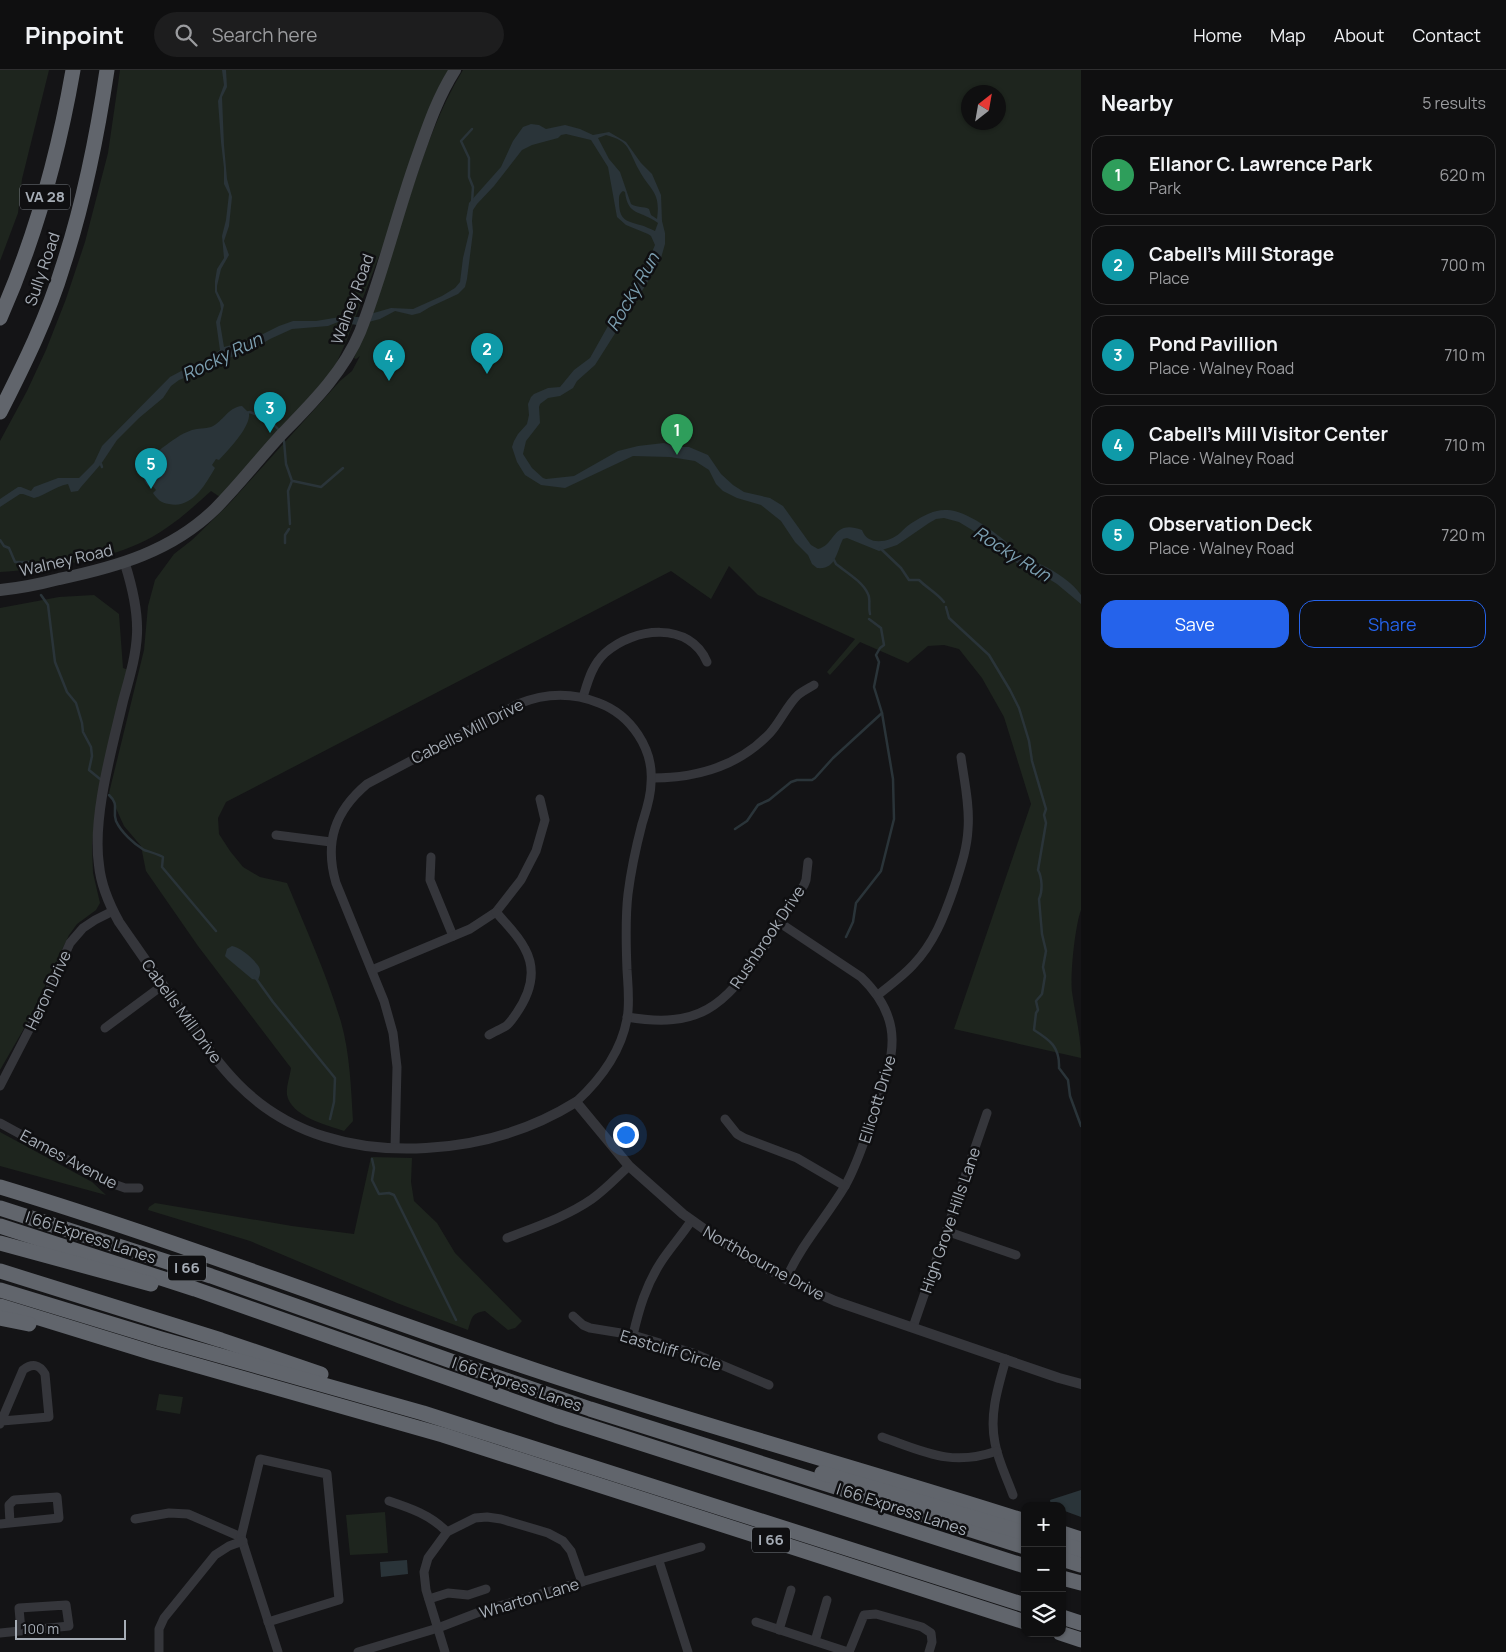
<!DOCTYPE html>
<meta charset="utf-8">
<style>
body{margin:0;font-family:Manrope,sans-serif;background:#1d1d1e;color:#f1f3f6}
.controls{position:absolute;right:15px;bottom:15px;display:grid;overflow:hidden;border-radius:10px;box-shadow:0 1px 4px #0004}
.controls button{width:45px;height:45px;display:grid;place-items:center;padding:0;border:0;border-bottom:1px solid #2f2f30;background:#0f0f10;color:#f1f3f6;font:25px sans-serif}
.compass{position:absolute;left:961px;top:15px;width:45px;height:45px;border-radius:50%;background:#0f0f10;box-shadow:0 1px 4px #0004;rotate:31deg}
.scale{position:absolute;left:15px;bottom:12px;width:111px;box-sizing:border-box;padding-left:5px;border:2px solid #a6adb6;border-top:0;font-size:14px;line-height:18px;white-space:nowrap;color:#a6adb6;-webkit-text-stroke:4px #0f0f11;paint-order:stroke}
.you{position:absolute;left:625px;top:1064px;width:18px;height:18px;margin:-12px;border:4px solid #fff;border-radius:50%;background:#1a73e8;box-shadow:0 0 0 8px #1a73e833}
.badge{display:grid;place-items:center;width:32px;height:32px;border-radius:50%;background:#2563eb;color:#fff;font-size:16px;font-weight:700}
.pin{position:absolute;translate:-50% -41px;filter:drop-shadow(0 1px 2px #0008)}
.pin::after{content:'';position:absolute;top:26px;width:18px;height:15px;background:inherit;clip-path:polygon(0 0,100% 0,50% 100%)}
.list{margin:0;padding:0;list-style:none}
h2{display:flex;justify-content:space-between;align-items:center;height:65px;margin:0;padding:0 20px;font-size:21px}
h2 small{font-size:16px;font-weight:400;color:#9b9c9f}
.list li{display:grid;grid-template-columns:32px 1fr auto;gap:15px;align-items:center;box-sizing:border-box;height:80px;margin:0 10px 10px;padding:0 10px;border:1px solid #2f2f30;border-radius:15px}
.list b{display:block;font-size:19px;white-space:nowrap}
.list p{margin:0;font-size:16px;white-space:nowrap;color:#9b9c9f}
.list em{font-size:16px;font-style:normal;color:#9b9c9f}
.actions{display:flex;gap:10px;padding:15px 20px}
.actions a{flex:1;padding:11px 0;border:1px solid #2563eb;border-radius:15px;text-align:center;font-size:18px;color:#2563eb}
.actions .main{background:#2563eb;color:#fff}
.icon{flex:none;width:28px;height:28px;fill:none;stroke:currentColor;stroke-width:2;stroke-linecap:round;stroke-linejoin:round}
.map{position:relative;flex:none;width:1081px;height:1582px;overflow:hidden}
header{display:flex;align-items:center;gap:30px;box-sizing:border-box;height:70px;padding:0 25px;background:#0f0f10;border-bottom:1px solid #2f2f30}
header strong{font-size:24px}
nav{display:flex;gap:28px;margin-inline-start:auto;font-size:18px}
.search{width:350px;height:45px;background:#1d1d1e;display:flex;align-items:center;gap:12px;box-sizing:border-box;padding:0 18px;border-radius:28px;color:#9b9c9f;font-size:19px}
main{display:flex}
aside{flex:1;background:#0f0f10}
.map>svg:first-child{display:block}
.green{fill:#1e251e;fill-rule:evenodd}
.water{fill:#2a3439;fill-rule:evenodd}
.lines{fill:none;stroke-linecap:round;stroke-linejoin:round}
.stream{stroke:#2a3439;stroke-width:2.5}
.minor{stroke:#35363b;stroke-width:9}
.tertiary{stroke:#35363b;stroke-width:10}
.secondary{stroke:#43464b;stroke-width:12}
.motorway{stroke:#61656c;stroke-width:15}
.labels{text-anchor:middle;stroke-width:5;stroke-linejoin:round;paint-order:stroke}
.shield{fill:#0f0f11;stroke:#797e84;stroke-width:1}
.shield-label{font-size:15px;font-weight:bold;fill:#a6adb6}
.street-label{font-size:16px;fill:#a6adb6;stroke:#0f0f11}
.water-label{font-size:18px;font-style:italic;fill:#7c9fb1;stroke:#0f0f11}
</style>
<header>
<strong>Pinpoint</strong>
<div class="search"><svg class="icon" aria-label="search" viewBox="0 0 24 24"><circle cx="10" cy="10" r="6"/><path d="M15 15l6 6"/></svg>Search here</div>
<nav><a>Home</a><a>Map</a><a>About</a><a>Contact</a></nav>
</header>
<main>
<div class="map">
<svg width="1081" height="1582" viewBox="0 0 1081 1582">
<rect width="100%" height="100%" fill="#141416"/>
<!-- green -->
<g class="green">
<path d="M0,0H49L22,109L18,143L0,191Z"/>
<path d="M120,0H451L346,272L330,307L220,427L211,421C189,441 166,462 138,474C101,491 41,499 0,502V371L27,321L46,280L66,229L85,172L108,83Z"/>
<path d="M463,0H1081V840C1075,856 1070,905 1072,922C1075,944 1081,966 1081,988L954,959L1031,734L1004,647L982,608L959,579L944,575L928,576L908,593L860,572L830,605L827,602L855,569L758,525L729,496L711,529L671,501L226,732L218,748L219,764L230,781L243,797L260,807L287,813C306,859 327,905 341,952C350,984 351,1018 353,1051L344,1061C326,1055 291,1046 287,1025C286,1017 290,1006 291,998L198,876L146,801L141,776L124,756L109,723L144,580L148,536L155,510L174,484L192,470L228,435L340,311L352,301L360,286L356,289L354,288C376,235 392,180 410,126C424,83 439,39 463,0ZM968,22H998V52H968Z"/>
<path d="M94,525L119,544L123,598L128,600L98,724L92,775L93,803L100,833L96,840L77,854L69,865L30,948L0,1000V538L59,527Z"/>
<path d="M0,1062L92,1112L106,1125L0,1096Z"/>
<path d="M371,1087L412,1088L411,1112L414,1131L437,1153L455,1183L522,1251L515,1258L508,1260L485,1241C471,1243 472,1248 468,1260L397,1233L250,1171L148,1140L149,1137L155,1133L292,1156L354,1164Z"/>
<path d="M159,1324L183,1327L180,1344L156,1340Z"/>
<path d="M385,1442L388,1483L350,1485L346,1445Z"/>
</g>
<!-- water -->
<g class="water">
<path d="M222,0H226L227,17L222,27L224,75L227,109L232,127L229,156L224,171L229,185L221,199L217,216V221L224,235L220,253L224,277L251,270L279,256L293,251H316L340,247H360L391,238L413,239L442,226L455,218L460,212L463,188L469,163L466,149L469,133L501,97L513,71L523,57L531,54L539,55L546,59L565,55L580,59L593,65L609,62L626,72L641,93L652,104L661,125L662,151L665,163V174L661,188L652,205L595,295L577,311L573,318L560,326L548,328L540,334L539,337L540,353L526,371L523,384L532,398L543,408L546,409L574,406L618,381L638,376L664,373L676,377H689L708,385L721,404L733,415L744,422L770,428L783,436L811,475L818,479C836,475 832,449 862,460C868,477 890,472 900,463C905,458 909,454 915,451C924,445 936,439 947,440C966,440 996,463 1010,475C1016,479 1021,486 1027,490C1031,493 1037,493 1042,495C1055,501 1073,513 1081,525V534L1057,514L1041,504L1018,494L1001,479L994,476L977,463L959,452L944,448L936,449L929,453L897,475L879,481L847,468L843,469C836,483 836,500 817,498L812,494L808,485L795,472L781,451L761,435L737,428L723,421L716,414L709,400L695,391L670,387L633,386L565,418L541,415L525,405L517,392L512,377L514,371L518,364L527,354L529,345L528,334L531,327L534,324L548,318L560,317L574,300L590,288L613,247L633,220L644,201L655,175L651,166L648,164L626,155L617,147L608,97L591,70L566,64L561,65L558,68L532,75L522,80L494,116L477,134L473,140L472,151L473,162L467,209L465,217L458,224L430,237L420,243L412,245L395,241L380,249L357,255L338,252L328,256L292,259L270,269L255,278L229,288L215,296L179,310L171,316L163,328L139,348L117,370L101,394L81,417L78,421L71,422L68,414C54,417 46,425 34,428L23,424H20L0,437V429L18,417H21L31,421L34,417L58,408H79L94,393L102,376L170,307L185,299L202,293L220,280L216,252L221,239L220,233L215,222V211L217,199L224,188L222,166L226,150L229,124L224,114V98L221,72L218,31L224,15ZM606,65C630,71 628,80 639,100C650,121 661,121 657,149L651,145L649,139C644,136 637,138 631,134L620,102L609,89L598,68ZM623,121L625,122C628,147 641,140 658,153L655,161C650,159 645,156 640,155C625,151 619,149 619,131C619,126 619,124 623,121Z"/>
<path d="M242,336L249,343C251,357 228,380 219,390L216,389L212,395L215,398C205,415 192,439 169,434C161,433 157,429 153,423L156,420L151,414L148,416C135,400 151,388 162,378C172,371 180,364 192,360C198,358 205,359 211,357C223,352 228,337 242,336Z"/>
<path d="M232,876C240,877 254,889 259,897C261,901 260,905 258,910L252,909L227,888L225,886L227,879Z"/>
<path d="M1081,1420V1447L1062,1440V1436H1051L1050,1430Z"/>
<path d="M407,1490L408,1504L381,1507L380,1492Z"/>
</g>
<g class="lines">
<!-- stream -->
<g class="stream">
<path d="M472,59L461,71L469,88V107L473,117L472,133"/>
<path d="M246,343L250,342C260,346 272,352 279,360"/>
<path d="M284,371L286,394L292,411L288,421L290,454"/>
<path d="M101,394L102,397"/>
<path d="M293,411L321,417L343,398"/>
<path d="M0,470L4,476L9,478L15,492H31L33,501"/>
<path d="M285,473V465L289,459"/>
<path d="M880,478L901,498L909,510H919C927,518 937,523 944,532"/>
<path d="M834,490L836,494C846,502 863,512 868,524C871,530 868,537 870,544"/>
<path d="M41,525L48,535L55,592L67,622L76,633L82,653L83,662L91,677L92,686L89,700L100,709"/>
<path d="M946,537L949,548L989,585L1010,620L1019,638L1029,671L1032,691L1046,739L1044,745L1046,753L1038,800C1042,807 1043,821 1039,829L1042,864L1046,881L1043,897L1045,906L1042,924L1036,931L1038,940L1036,943L1034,960C1050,970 1060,977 1059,998L1068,1010L1070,1026L1081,1056"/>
<path d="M109,725C120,735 112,740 116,751C121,762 134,774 144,780C150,782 157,784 163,787L162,797L216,861"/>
<path d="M735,759L747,751L758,735L769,730L791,712L797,710H812L815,708L833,688L882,643"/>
<path d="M846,867L853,852L856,833L881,801L894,749L893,709L882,643L874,617L879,592L876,585L880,578L884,575L881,558L869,549"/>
<path d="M255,907L273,932L335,1008L334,1032L330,1049"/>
<path d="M372,1089L374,1098L372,1110L379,1124L389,1123L394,1125L456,1250"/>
</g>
<!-- minor -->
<g class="minor">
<path d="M583,627C588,611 592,595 605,583C634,557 690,551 707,592"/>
<path d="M652,708C697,708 739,696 770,663C780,652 788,634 798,625C803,621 809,618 814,615"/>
<path d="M276,765L331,772"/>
<path d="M431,787L430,810L453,866"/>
<path d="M780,853L861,907C910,954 891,993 872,1049C864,1072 857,1095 845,1116C826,1148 802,1173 786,1209"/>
<path d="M372,900L470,859L496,842L521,810L536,781L545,750L540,729"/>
<path d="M878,925C890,915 903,906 913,895C934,873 944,847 954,818C960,799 967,780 968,759C970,735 964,710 961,687"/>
<path d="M627,947C699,959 724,937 763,879C777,858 790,836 804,815L806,810L808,792"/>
<path d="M105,958L163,915"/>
<path d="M489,965C494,962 501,959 506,956C510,953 513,948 516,944C530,924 537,901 525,879C518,865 506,854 496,842"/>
<path d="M0,1016L48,923L70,873L83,858L95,850L113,841"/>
<path d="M725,1049L737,1064L744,1068L797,1088L845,1116"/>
<path d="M0,1053L108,1112L125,1118H139"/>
<path d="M395,1078L397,997L393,963L384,931L336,813C324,772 335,741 367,714L518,634C545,623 572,622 599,633C631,645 654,679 651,713C651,727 646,741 642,754C636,777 631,800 628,824C625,849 626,875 627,900C628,916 630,933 627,949C621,981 600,1010 576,1032"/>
<path d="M946,1161L1016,1185"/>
<path d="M507,1168C535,1157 566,1147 592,1129C605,1120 617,1107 629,1096"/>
<path d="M573,1246L583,1255L590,1258L633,1265L693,1283L769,1315"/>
<path d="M913,1257L987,1043"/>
<path d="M633,1265C639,1239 646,1215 661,1192C670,1178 682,1165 691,1151"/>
<path d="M1006,1289C998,1317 989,1345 995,1373C998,1391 1007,1408 1013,1425"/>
<path d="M0,1354L23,1300C32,1293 39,1294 45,1304L49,1347L2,1351"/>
<path d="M882,1367C925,1382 951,1397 997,1381"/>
<path d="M389,1431C410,1438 431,1445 447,1462"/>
<path d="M135,1449L169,1443L188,1444L241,1467L278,1582"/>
<path d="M0,1454L59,1448L57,1427L14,1430L9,1435L10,1453"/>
<path d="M241,1467L260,1389L327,1404L339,1530L268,1552"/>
<path d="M659,1491L688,1582"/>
<path d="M429,1529L448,1523L468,1525L486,1519"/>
<path d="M756,1552L848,1582"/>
<path d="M779,1560L791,1520"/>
<path d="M0,1563L69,1556L66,1535L19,1538L21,1561"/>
<path d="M815,1571L827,1530"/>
<path d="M159,1582V1559L164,1548L215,1485L229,1476L243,1471"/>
<path d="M358,1582L438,1558L482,1541L701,1477"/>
<path d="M445,1582L426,1520L424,1502L428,1488L447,1462L475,1448L487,1447L501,1449L548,1463L563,1471L571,1481L582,1512"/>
<path d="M849,1582L864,1545L876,1544L922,1557L931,1563L932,1572L929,1582"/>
</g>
<!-- tertiary -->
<path class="tertiary" d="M125,494C132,516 138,540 137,564C136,587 129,609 123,631C112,678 92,748 99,795C101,816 109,834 119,852C142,885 165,919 189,951C204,973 219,995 238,1014C288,1065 356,1082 426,1078C479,1075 531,1060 576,1032L629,1096L683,1144L721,1171L756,1192L786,1209L835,1231L1059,1308L1081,1314"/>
<!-- secondary -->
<path class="secondary" d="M0,520C20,518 40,514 59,509C117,497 172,481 215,439C238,416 258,390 280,366C311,334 343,303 360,262C382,206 396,147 416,90C427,59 437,28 455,0"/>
<!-- motorway -->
<g class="motorway">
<path d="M0,248C35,169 58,86 73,0"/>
<path d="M0,342C24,295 48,246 63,196C84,132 97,67 107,0"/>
<path d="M0,1117C182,1172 358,1241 538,1301C699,1355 863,1399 1025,1451"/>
<path d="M0,1138L211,1206L468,1297L590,1339L1025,1477"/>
<path d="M0,1156L195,1219L556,1346L1025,1496"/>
<path d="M0,1173L151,1214"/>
<path d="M0,1201L221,1270L321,1304"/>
<path d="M0,1220L161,1269L423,1343L1025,1535"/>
<path d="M0,1236L153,1283L443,1365L1025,1552"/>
<path d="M0,1248L29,1254"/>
<path d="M822,1403L1025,1463"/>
<path d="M1062,1463L1081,1469"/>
<path d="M1062,1474L1081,1480"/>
<path d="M1062,1489L1081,1495"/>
<path d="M1062,1508L1081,1513"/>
<path d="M1062,1547L1081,1553"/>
<path d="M1060,1563L1081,1570"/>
</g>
</g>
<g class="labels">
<!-- shield labels -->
<g class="shield">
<rect x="20" y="114.5" width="50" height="25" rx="4"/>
<rect x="168" y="1185.5" width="38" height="25" rx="4"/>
<rect x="752" y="1457.5" width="38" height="25" rx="4"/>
</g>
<g class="shield-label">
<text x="45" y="132">VA 28</text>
<text x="187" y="1203">I 66</text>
<text x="771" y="1475">I 66</text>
</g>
<!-- street labels -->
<g class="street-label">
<text transform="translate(42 199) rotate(-71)" y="6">Sully Road</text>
<text transform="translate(352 229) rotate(-70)" y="6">Walney Road</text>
<text transform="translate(66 490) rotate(-13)" y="6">Walney Road</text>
<text transform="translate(467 661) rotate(-27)" y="6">Cabells Mill Drive</text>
<text transform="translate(767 867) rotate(-56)" y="6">Rushbrook Drive</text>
<text transform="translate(48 920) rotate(-65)" y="6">Heron Drive</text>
<text transform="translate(182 941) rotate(54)" y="6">Cabells Mill Drive</text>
<text transform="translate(877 1029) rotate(-73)" y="6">Ellicott Drive</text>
<text transform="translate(69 1089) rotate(28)" y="6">Eames Avenue</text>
<text transform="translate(950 1150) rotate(-71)" y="6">High Grove Hills Lane</text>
<text transform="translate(91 1167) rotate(18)" y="6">I 66 Express Lanes</text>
<text transform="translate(764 1193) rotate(29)" y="6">Northbourne Drive</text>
<text transform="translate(671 1280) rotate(17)" y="6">Eastcliff Circle</text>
<text transform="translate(517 1314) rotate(19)" y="6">I 66 Express Lanes</text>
<text transform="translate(902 1439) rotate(18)" y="6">I 66 Express Lanes</text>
<text transform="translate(529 1528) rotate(-17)" y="6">Wharton Lane</text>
</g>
<!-- water labels -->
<g class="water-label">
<text transform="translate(633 222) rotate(-60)" y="6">Rocky Run</text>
<text transform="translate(222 287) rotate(-26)" y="6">Rocky Run</text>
<text transform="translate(1012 484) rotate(32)" y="6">Rocky Run</text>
</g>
</g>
</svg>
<div class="controls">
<button>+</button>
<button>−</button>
<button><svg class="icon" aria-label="layers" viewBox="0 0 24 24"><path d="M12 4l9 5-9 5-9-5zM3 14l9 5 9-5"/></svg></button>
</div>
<svg class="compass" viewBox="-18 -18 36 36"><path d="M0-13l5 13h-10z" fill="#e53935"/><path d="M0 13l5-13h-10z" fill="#9b9c9f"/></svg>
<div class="scale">100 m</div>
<div class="you"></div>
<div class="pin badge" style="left:677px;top:385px;background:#2e9e5b">1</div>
<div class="pin badge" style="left:487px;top:304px;background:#0f9aa8">2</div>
<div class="pin badge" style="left:270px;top:363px;background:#0f9aa8">3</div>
<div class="pin badge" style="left:389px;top:311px;background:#0f9aa8">4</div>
<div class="pin badge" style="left:151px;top:419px;background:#0f9aa8">5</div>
</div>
<aside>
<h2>Nearby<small>5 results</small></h2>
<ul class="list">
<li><span class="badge" style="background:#2e9e5b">1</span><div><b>Ellanor C. Lawrence Park</b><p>Park</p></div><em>620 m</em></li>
<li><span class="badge" style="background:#0f9aa8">2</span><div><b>Cabell's Mill Storage</b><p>Place</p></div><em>700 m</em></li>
<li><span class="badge" style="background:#0f9aa8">3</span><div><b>Pond Pavillion</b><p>Place · Walney Road</p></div><em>710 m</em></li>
<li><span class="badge" style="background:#0f9aa8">4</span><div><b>Cabell's Mill Visitor Center</b><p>Place · Walney Road</p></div><em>710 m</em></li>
<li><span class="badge" style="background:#0f9aa8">5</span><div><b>Observation Deck</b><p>Place · Walney Road</p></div><em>720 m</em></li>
</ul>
<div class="actions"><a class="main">Save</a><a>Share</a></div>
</aside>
</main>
